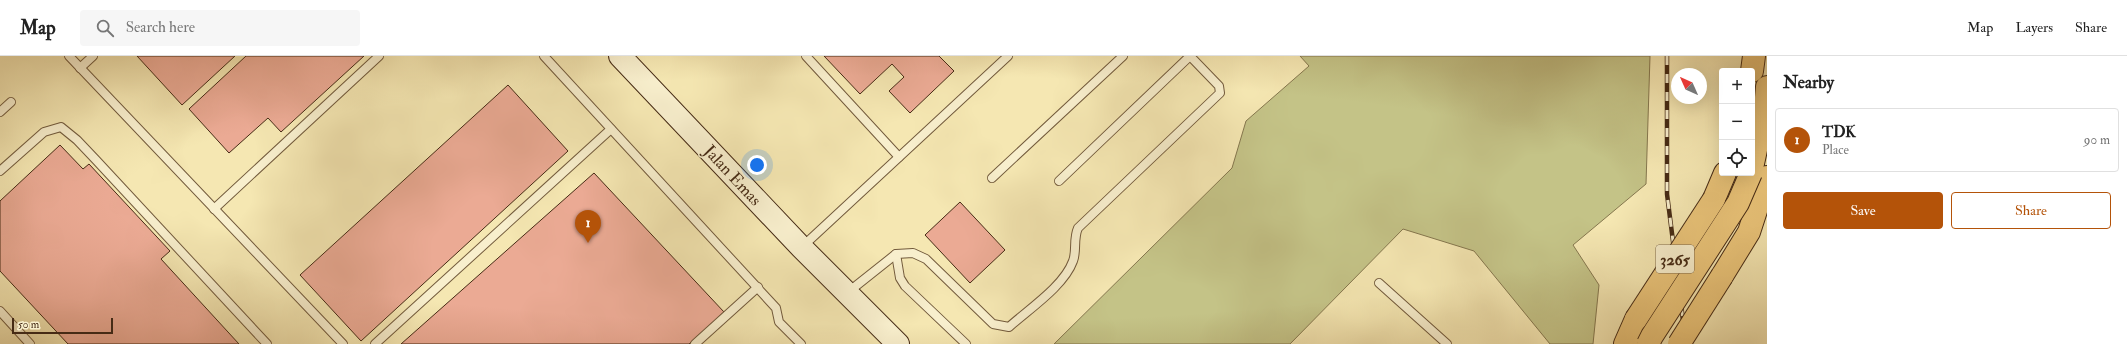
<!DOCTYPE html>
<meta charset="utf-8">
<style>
body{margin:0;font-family:"IM FELL Double Pica",serif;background:#f6f6f6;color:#222}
.controls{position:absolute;right:12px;top:12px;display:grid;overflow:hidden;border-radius:4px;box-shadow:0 4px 16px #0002}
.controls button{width:36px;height:36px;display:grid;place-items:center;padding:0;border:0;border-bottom:1px solid #e0e0e0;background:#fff;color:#222;font:20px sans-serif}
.compass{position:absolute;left:1671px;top:12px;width:36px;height:36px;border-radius:50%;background:#fff;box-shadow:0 4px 16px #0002;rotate:315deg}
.scale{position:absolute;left:12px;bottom:10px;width:101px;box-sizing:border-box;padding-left:4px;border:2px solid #462b15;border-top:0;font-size:11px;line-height:14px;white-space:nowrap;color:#462b15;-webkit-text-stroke:3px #f8efcd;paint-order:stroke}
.you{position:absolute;left:757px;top:109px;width:14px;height:14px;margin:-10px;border:3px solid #fff;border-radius:50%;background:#1a73e8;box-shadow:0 0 0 6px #1a73e833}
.badge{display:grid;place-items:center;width:26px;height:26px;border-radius:50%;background:#b45309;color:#fff;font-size:13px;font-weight:700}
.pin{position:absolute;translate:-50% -33px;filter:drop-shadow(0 1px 2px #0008)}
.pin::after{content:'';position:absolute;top:21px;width:14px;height:12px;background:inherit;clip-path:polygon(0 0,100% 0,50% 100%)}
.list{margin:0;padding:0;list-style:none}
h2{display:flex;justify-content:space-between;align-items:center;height:52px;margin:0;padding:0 16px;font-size:17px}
h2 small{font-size:13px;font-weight:400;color:#767676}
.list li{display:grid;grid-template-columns:26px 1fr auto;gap:12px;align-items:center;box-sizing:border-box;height:64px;margin:0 8px 8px;padding:0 8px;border:1px solid #e0e0e0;border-radius:4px}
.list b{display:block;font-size:15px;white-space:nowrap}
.list p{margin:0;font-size:13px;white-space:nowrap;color:#767676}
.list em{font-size:13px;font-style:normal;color:#767676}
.actions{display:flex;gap:8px;padding:12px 16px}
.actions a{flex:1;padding:9px 0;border:1px solid #b45309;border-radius:4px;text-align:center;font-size:14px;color:#b45309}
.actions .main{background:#b45309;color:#fff}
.icon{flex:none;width:22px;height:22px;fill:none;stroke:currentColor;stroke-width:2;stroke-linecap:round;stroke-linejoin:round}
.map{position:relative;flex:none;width:1767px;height:288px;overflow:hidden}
header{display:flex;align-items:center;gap:24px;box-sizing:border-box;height:56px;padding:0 20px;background:#fff;border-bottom:1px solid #e0e0e0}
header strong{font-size:19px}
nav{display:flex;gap:22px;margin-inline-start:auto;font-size:14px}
.search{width:280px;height:36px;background:#f6f6f6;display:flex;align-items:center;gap:10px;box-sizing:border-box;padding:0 14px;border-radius:4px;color:#767676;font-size:15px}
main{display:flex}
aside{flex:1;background:#fff}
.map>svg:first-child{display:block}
.green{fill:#c4c387;stroke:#85774e}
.building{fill:#ebaa94;stroke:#462b15}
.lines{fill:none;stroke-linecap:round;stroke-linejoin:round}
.lane-casing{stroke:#725a3c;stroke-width:10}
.secondary-casing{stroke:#462b15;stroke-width:24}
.primary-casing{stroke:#462b15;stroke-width:24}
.lane{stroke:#f8efcd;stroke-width:8}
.secondary{stroke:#f8efcd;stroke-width:22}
.primary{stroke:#eac479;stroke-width:22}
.rail-casing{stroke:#462b15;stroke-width:4.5}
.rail{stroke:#f8efcd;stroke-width:3;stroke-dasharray:9;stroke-linecap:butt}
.primary-bridge-casing{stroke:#462b15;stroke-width:24;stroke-linecap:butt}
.primary-bridge{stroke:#eac479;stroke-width:22}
.labels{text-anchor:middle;stroke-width:3;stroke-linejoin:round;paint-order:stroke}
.shield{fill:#f8efcd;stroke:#7b664c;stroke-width:1}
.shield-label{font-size:16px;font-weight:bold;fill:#462b15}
.street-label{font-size:17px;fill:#462b15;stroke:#f8efcd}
</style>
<header>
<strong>Map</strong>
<div class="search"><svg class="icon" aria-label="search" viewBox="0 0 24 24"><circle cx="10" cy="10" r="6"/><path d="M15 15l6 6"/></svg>Search here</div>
<nav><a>Map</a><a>Layers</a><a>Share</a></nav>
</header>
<main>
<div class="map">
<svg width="1767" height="288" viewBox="0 0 1767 288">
<rect width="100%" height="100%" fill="#f5e7b2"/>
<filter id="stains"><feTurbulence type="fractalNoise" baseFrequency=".005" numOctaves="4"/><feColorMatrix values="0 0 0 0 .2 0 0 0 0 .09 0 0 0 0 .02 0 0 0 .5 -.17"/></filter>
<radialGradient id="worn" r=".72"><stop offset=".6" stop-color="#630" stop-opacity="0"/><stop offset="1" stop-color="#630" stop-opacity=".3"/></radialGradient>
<!-- green -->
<path class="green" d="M1300,0H1650L1646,128L1573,189L1599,229L1593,288H1550L1474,195L1403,173L1290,288H1054L1232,112L1246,65L1309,10Z"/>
<!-- building -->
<g class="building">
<path d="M137,0H235L182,49Z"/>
<path d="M246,0H364L281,76L268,62L229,97L189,53Z"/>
<path d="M824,0H939L954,15L910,57L889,35L904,21L892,8L860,38Z"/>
<path d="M508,29L568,95L361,285L300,219Z"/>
<path d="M60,89L83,113L89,108L170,195L161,203L239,288H68L0,215V145Z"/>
<path d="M594,117L724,256L689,288H401Z"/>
<path d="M960,146L1005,194L970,227L925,179Z"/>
</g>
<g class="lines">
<!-- lane casing -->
<g class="lane-casing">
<g id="lane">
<path d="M69,0L343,288"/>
<path d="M544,0L776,252L779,266L801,288"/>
<path d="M806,0L899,101"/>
<path d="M80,12L93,0"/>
<path d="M0,56L11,46"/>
<path d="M0,115L44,76L61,71L77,84L96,104L267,288"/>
<path d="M992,122L1123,0"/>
<path d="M1059,125L1190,0"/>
<path d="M214,153L379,0"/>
<path d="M802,191L1008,0"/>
<path d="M896,198L900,222L905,230L966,288"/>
<path d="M1379,227L1447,288"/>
<path d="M847,237L896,198L913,197L926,203L993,268L1009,271C1029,253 1064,230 1073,205C1077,195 1073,183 1078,172L1220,37L1219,30L1190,0"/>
<path d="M0,255L30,288"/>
<path d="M375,288L611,73"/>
<path d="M695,288L758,231"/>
</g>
</g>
<!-- secondary casing -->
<g class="secondary-casing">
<path id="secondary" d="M620,0L801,191L898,288"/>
</g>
<!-- primary casing -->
<g class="primary-casing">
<g id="primary">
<path d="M1752,15L1754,0"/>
<path d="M1752,112L1765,52L1767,31"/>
<path d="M1714,143L1725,117"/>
<path d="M1722,220L1749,176L1767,121"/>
<path d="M1625,288L1636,263"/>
</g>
</g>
<!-- lane -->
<use href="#lane" class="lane"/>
<!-- secondary -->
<use href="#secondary" class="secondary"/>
<!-- primary -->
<use href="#primary" class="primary"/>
<!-- rail casing -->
<g class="rail-casing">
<path id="rail" d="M1667,0V138L1686,288"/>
</g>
<!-- rail -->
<use href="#rail" class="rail"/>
<!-- primary-bridge casing -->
<g class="primary-bridge-casing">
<g id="primary-bridge">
<path d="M1636,263L1714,143"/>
<path d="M1648,288L1652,280L1738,147L1751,117"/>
<path d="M1679,288L1722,220"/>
</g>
</g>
<!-- primary-bridge -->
<use href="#primary-bridge" class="primary-bridge"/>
</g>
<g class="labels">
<!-- shield labels -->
<rect class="shield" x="1656" y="189" width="38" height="28" rx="3"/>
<g class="shield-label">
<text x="1675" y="209">3265</text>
</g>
<!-- street labels -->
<g class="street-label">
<text transform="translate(733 119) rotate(47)" y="6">Jalan Emas</text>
</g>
</g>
<rect width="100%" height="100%" filter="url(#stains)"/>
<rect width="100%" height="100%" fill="url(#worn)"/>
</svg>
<div class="controls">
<button>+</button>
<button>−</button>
<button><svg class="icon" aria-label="locate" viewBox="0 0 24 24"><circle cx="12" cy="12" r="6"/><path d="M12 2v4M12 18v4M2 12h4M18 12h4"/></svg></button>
</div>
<svg class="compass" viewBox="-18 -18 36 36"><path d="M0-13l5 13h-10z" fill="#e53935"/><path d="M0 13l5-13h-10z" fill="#767676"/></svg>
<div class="scale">50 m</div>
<div class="you"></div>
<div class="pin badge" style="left:588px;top:187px">1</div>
</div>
<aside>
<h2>Nearby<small></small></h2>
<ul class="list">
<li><span class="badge">1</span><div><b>TDK</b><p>Place</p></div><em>90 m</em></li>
</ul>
<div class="actions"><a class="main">Save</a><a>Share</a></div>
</aside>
</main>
